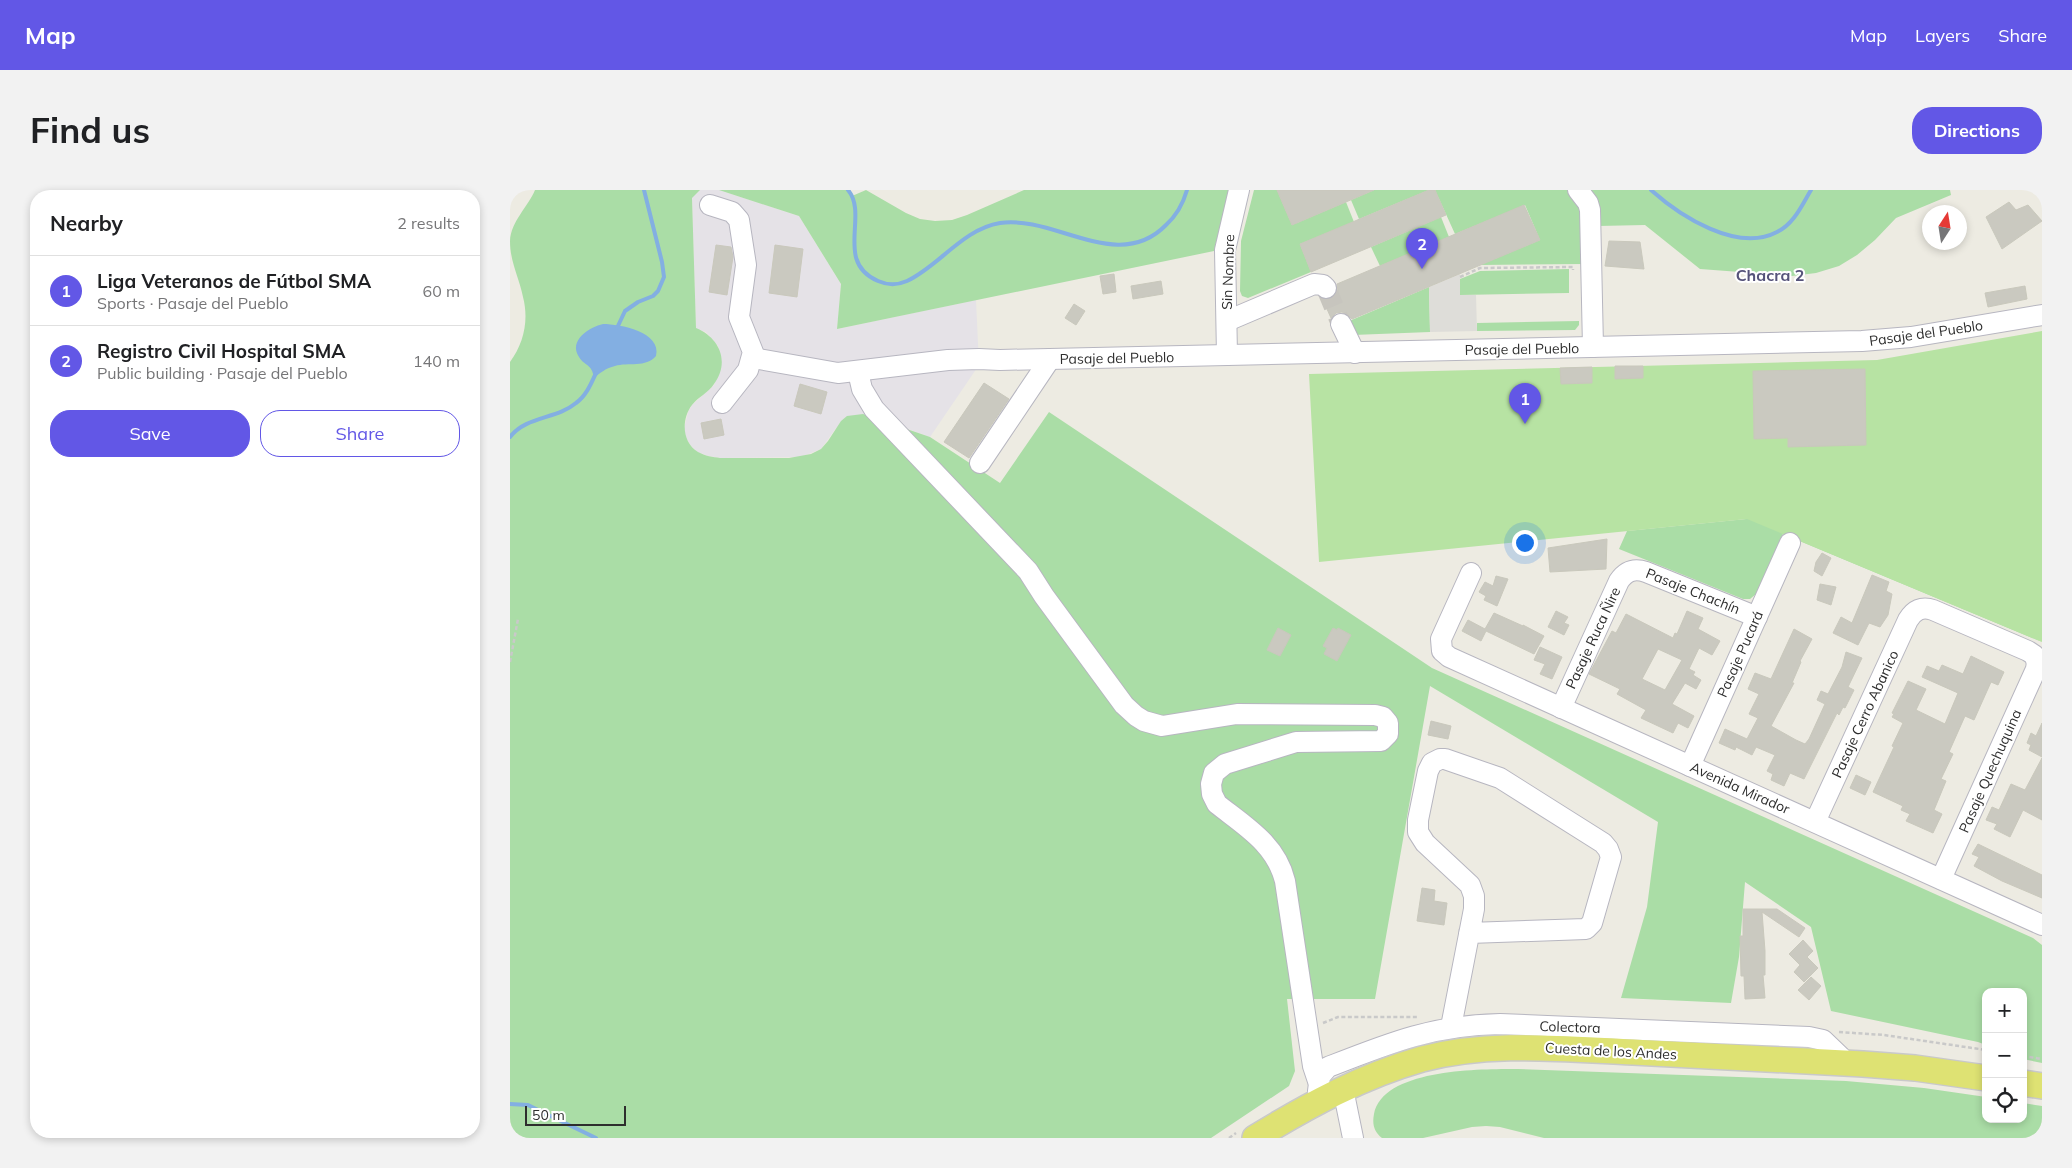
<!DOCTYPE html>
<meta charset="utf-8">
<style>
body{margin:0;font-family:Mulish,sans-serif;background:#f2f2f2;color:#202124}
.controls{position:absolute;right:15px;bottom:15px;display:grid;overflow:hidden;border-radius:10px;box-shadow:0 2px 8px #0003}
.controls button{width:45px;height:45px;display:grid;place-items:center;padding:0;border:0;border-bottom:1px solid #e0e0e0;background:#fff;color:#202124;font:25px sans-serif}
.compass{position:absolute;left:1412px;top:15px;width:45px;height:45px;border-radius:50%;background:#fff;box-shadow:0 2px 8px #0003;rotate:12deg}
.scale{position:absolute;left:15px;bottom:12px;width:101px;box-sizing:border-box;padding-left:5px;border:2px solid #2e2e2e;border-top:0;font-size:14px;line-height:18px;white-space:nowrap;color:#2e2e2e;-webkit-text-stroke:4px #fff;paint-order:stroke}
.you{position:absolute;left:1014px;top:352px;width:18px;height:18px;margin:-12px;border:4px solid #fff;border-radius:50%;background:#1a73e8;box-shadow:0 0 0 8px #1a73e833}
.badge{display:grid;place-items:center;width:32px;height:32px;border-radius:50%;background:#6257e6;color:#fff;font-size:16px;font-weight:700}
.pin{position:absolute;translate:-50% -41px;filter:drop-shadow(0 1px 2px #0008)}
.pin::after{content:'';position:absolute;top:26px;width:18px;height:15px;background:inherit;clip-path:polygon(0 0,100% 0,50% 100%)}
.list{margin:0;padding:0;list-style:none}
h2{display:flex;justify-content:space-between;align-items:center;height:65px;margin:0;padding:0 20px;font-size:21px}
h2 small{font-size:16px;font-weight:400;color:#757577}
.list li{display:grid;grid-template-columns:32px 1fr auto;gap:15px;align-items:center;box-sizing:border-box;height:70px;padding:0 20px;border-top:1px solid #e0e0e0}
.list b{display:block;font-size:19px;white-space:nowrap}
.list p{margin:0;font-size:16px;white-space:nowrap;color:#757577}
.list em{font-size:16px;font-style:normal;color:#757577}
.actions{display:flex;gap:10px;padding:15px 20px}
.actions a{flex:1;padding:11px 0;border:1px solid #6257e6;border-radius:20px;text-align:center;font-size:18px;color:#6257e6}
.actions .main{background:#6257e6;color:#fff}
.icon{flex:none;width:28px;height:28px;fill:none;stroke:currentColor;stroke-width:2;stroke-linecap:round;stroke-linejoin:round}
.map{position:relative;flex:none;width:1532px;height:948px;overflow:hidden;border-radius:20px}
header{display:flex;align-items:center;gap:30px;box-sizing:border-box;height:70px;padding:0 25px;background:#6257e6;color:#fff}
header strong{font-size:24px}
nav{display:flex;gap:28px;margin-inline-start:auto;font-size:18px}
.intro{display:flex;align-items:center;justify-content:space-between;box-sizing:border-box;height:120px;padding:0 30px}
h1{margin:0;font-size:35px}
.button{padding:12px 22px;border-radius:20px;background:#6257e6;color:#fff;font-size:18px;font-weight:700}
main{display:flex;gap:30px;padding:0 30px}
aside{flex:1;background:#fff;border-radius:20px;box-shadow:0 2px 8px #0003}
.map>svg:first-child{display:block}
.industrial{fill:#e5e2e7}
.green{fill:#aadda6}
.pitch{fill:#b7e3a3}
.plaza{fill:#deddd9}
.water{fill:#83afe2}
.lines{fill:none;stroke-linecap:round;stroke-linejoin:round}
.stream{stroke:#83afe2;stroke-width:4}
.building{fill:#cac9c0;stroke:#c9c8bc;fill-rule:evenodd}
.minor-tunnel{stroke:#c7c5be;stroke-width:20;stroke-dasharray:20 10;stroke-linecap:butt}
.minor-casing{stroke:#b7b6c0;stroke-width:22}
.major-casing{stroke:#c9c9c9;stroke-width:28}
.path{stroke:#c9c9c9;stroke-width:2.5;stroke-dasharray:4 2.5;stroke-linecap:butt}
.minor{stroke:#fff;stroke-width:20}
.major{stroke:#dee273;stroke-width:25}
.labels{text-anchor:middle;stroke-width:4;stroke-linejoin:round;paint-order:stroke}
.street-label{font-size:14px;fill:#2e2e2e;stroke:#fff}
.quarter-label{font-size:16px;font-weight:bold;fill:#56537a;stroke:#fff}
</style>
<header>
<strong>Map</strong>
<nav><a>Map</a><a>Layers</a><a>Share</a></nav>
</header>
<div class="intro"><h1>Find us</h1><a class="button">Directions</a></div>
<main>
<aside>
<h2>Nearby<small>2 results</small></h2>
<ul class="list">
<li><span class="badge">1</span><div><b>Liga Veteranos de Fútbol SMA</b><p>Sports · Pasaje del Pueblo</p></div><em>60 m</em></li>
<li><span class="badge">2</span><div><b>Registro Civil Hospital SMA</b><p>Public building · Pasaje del Pueblo</p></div><em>140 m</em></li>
</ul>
<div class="actions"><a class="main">Save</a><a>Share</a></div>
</aside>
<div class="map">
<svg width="1532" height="948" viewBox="0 0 1532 948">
<rect width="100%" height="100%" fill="#edebe2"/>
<!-- industrial -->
<path class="industrial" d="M190,0H209L289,26L331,94L327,139L466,110L469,175L420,247L362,226L326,238L311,259L291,267L210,268L198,266L187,262L181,256L176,248L174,239L178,222L182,215L204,195L211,176L208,156L196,142L186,139L182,7Z"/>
<!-- green -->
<g class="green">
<path d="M25,0H190L182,8L186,138C210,148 220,172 204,194C198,203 188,207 182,215C171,229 172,253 188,262C195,266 203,267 210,268H279L301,264L311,259L318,251L331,231L337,226L353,224L420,247L490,293L539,222L922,478L1523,748L1532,755V873L1513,869V802H1476V855L1468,852L1321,821L1301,737L1235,692L1229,767L1221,813L1111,808L1137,717L1148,632L920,496L865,809H777L785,881L779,896L701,948H0V172C14,153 19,130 13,107C9,87 0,72 0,51C1,31 18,17 25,0Z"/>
<path d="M209,0H338L342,6L356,0L396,23L410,29L425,31L442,30L457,25L514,0H719L704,61L327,139L331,94L289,26Z"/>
<path d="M744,0H767L782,35L836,12L844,32L790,54L801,82L738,108L732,106L730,101L731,51Z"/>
<path d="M864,0H919L849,29L841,10Z"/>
<path d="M925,0H1060L1071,13L1074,74L970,75L1030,50L1015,15L945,44Z"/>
<path d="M1078,0H1440L1441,5L1386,28L1365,50L1347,65L1329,76L1306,83L1282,86L1190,79L1135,35L1088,36Z"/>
<path d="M931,27L939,47L870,76L861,57Z"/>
<path d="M1059,79V103L950,105V89L970,81Z"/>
<path d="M919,97L920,142L843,145L837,132Z"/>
<path d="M1069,131V135L1065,140L967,141V133Z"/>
<path d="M1233,284L1532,452L1273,344L1246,404L1240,409H1233L1109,359L1117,341L1236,329Z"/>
<path d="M1008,879L1336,891L1414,898L1476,907V929H1513V913L1532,916V948H1034L990,937L976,936L962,937L913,948H872C864,942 862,934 864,924C873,878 973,879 1008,879Z"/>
</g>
<!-- pitch -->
<path class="pitch" d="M1532,141V452L1237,329L809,372L799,184L1367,170Z"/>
<!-- plaza -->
<path class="plaza" d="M950,84V105H966L967,141L920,142L919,97Z"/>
<!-- water -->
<path class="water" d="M93,134C110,134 152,142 146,166C136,178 118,172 105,176C96,178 90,183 84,188C82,173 74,176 69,167C58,150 80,137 93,134Z"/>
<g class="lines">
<!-- stream -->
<g class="stream">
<path d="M338,0C359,25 324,72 368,91C377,95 388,95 397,91C429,76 453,39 490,33C545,25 608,84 656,35C666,26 673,14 677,0"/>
<path d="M1141,0C1170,26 1227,63 1267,42C1284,34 1292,15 1301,0"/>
<path d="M107,138L115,121L128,112L143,106L148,101L154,87L152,72L134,0"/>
<path d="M0,247C16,226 47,229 66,213C76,206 81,194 86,183"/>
<path d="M0,914L18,915L26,919L86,948"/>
</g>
</g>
<!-- building -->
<g class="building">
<path d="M767,0H864L782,35Z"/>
<path d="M919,0H925L936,25L801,82L790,54Z"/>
<path d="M1499,12L1506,20L1518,15L1532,31L1492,59L1476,27Z"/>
<path d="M1014,15L1030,50L842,129L838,125L832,122L826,123L821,128L813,110L820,109L825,106L828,101L827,94Z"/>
<path d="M1099,51L1130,52L1134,79L1095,76Z"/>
<path d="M206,55L221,57L223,67L217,105L199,102Z"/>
<path d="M265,55L293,59L287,107L259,103Z"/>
<path d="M604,84L606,102L593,104L590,86Z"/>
<path d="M651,91L653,104L623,109L621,96Z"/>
<path d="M1515,96L1517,109L1478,117L1475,103Z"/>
<path d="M564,114L575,121L566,135L555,128Z"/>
<path d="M1105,176H1133V188L1105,189Z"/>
<path d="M1082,177V193L1051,194L1050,178Z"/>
<path d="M1355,179L1356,255L1278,257V248L1244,249L1243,181Z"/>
<path d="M474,193L499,209L459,268L434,252Z"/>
<path d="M290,194L317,202L311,224L284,216Z"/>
<path d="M211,229L214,245L194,249L191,233Z"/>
<path d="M1097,349L1096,379L1040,382L1038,358Z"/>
<path d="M1312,363L1321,368L1312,386L1304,381L1306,372Z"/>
<path d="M1362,385L1379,392L1376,401L1382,404L1378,425L1370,437L1359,433L1348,455L1323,443L1331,427L1342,433Z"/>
<path d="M986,386L998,389L987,416L974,410L976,406L969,402L975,392L983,396Z"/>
<path d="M1310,394L1326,397L1321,415L1307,410Z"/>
<path d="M1046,421L1058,427L1054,433L1059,435L1054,445L1038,437Z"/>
<path d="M1177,421L1193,428L1188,439L1210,451L1202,465L1189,458L1179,479L1185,482L1183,485L1191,490L1186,499L1175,493L1162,514L1184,526L1178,538L1168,533L1163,543L1131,528L1136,520L1107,504L1110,499L1079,484L1102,441L1106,443L1116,424L1163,448L1165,443L1167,444ZM1148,459L1172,470L1155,500L1132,489Z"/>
<path d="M984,423L1013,436V435L1034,446L1024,464L976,441L971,451L952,441L958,430L975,439Z"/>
<path d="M768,438L781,445L770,466L757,460Z"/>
<path d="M823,438L827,440L828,438L841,445L827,471L814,464L817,458L813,456Z"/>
<path d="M1284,439L1302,449L1290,471L1291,472L1282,493H1284L1261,536L1286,550L1295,554L1299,549L1315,514L1307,510L1311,501L1318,504L1332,477L1336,462L1352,468L1338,497L1344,500L1335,518L1333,517L1329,525L1327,523L1294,589L1280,583L1274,596L1261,590L1263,584L1257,581L1265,565L1246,557L1242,565L1226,557L1225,560L1209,553L1215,539L1237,549L1248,528L1239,524L1249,504L1238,499L1245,483L1261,489Z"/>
<path d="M1030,457L1052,467L1042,489L1030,484L1035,474L1024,470Z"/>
<path d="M1461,466L1494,482L1488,495L1481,492L1464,530L1455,526L1439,562L1443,564L1431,589L1436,591L1424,620L1432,624L1423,643L1396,631L1400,624L1391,620L1393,616L1363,602L1384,557L1382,556L1393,533L1382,527L1384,524L1382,523L1398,491L1416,499L1406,520L1435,534L1448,503L1412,487L1417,476L1429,481L1432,475L1453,484Z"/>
<path d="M921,531L941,536L938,549L918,545Z"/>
<path d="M1532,533V567L1519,560L1521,555L1517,553L1521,543L1526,546Z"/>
<path d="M1532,568V630L1513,620L1500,647L1484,639L1487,634L1476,630L1482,617L1489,620L1501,594L1515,600Z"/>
<path d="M1346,585L1361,592L1355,605L1340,598Z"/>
<path d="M1468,654L1532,685V708L1492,691L1464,676L1469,667L1462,664Z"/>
<path d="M912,698L925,700L924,711L937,713L934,735L907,731Z"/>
<path d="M1233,719H1267L1295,738L1289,747L1252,722L1255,761V785H1253L1255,808L1235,809L1234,786H1231L1230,746H1233Z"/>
<path d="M1293,750L1303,761L1297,767L1308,778L1294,792L1284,782L1290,775L1279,764Z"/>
<path d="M1301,787L1311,796L1299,810L1288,800Z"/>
</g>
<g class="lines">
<!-- minor-tunnel -->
<path class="minor-tunnel" d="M816,98L831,134"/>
<!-- minor casing -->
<g class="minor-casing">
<g id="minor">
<path d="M1068,0L1078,13L1080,20L1083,157"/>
<path d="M200,15L222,22L229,30L236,75L229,127L243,162L238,180L212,213"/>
<path d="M717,131L804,94L813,95L816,98"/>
<path d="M831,134L845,163"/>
<path d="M717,165L715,60L729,0"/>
<path d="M243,168L328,183L438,170L469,169L490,170L1352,151L1401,147L1532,125"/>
<path d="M348,182L352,199L364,219L518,381L534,406L614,515L626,526L634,531L652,536L727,524L865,525L873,527L878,533V544L871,551L786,552L715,574L704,583L701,594L702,604L707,614C735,636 766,654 775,691L803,876L808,891"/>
<path d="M470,273L540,169"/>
<path d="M961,383L931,449L932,461L939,467L1532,735"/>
<path d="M1051,518L1109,391C1116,381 1124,378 1136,382L1247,427"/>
<path d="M1180,576L1280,353"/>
<path d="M1305,632L1398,430C1404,420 1412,416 1423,420L1518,461L1524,465L1527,472"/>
<path d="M1431,689L1526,479L1527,472"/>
<path d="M941,837L964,719V706L960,695L915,653L908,642V630L918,581L922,573L930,569H935L990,588L1093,653L1098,659L1101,667L1082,733L1076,739L959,743"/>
<path d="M833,899L843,948"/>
<path d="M808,901L810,886L818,877C879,853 923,835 990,834L1299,847L1313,850L1337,873"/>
</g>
</g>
<!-- major casing -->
<g class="major-casing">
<g id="major">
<path d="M1513,893L1532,896"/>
<path d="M745,948C797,916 852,886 912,869C981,851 1052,859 1123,862C1199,866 1276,870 1353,874L1405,878L1476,888"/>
</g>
</g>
<!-- path -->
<g class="path">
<path d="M950,87L970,78L1063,77V80"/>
<path d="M0,472L8,429"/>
<path d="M813,833L828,827H909"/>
<path d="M1329,842L1374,845L1476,860"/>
<path d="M1513,866L1532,869"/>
<path d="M719,948L726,943"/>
</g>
<!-- minor -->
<use href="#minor" class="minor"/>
<!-- major -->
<use href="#major" class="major"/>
</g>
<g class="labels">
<!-- street labels -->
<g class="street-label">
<text transform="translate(718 82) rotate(-88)" y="5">Sin Nombre</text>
<text transform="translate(1416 143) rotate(-8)" y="5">Pasaje del Pueblo</text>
<text transform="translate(1012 159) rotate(-1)" y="5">Pasaje del Pueblo</text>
<text transform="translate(607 168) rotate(-1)" y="5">Pasaje del Pueblo</text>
<text transform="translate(1183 401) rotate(22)" y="5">Pasaje Chachín</text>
<text transform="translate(1083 448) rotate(-65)" y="5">Pasaje Ruca Ñire</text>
<text transform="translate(1230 464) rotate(-66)" y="5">Pasaje Pucará</text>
<text transform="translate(1355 524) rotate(-65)" y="5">Pasaje Cerro Abanico</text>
<text transform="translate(1480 581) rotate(-66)" y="5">Pasaje Quechuquina</text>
<text transform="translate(1230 598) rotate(24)" y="5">Avenida Mirador</text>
<text transform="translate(1060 837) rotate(2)" y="5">Colectora</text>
<text transform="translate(1101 861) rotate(3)" y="5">Cuesta de los Andes</text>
</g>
<!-- quarter labels -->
<g class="quarter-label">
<text x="1260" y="91">Chacra 2</text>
</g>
</g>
</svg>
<div class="controls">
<button>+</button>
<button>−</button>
<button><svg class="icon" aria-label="locate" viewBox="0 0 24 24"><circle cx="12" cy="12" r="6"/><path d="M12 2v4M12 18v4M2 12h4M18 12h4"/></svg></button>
</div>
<svg class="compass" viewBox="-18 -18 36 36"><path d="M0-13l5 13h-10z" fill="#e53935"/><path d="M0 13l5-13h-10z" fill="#757577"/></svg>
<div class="scale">50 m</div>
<div class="you"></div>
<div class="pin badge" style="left:1015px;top:234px">1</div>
<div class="pin badge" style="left:912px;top:79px">2</div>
</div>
</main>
